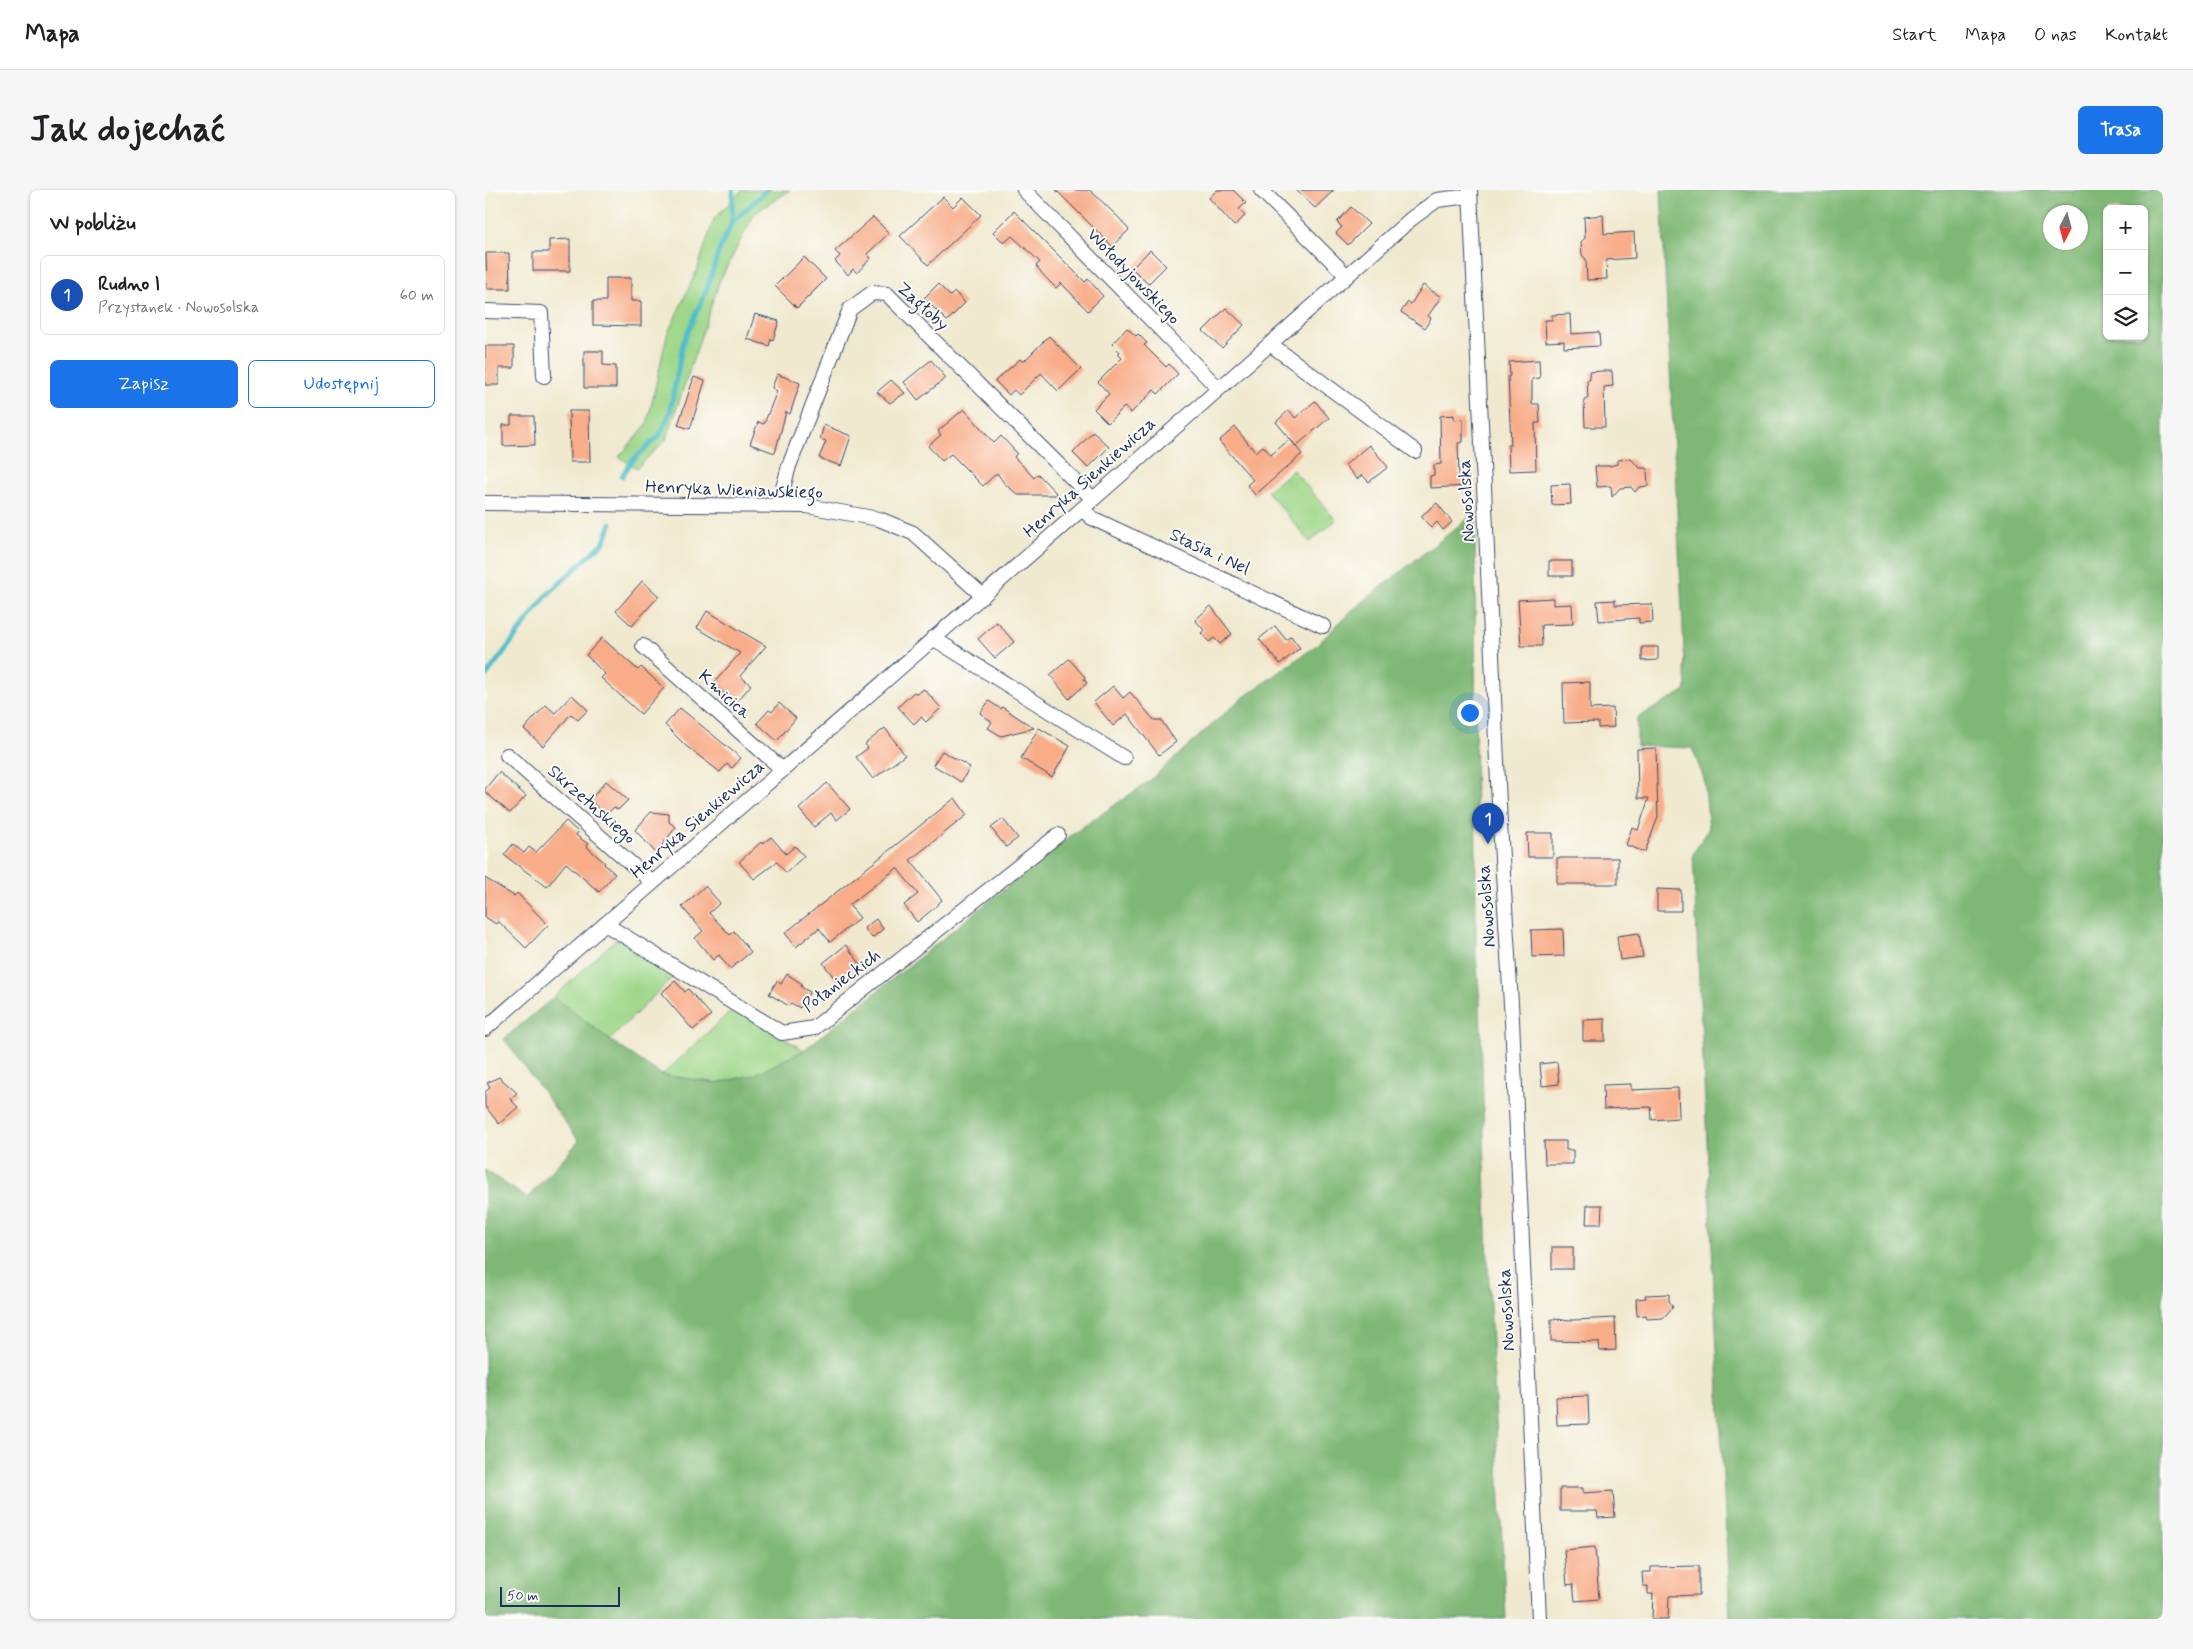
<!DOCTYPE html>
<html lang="pl">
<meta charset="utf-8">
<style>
body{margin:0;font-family:Mynerve,sans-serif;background:#f6f6f6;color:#202124}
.controls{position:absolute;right:15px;top:15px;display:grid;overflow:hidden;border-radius:8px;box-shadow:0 1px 4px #0004}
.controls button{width:45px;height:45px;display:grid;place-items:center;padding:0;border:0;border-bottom:1px solid #e0e0e0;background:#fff;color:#202124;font:25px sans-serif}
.compass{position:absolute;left:1558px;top:15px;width:45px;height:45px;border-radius:50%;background:#fff;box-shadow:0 1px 4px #0004;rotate:186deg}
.scale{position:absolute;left:15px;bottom:12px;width:120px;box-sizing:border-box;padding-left:5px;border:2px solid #1b2f5e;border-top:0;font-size:14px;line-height:18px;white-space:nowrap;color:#1b2f5e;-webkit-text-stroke:4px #fdfcf7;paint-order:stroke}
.you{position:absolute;left:984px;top:522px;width:18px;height:18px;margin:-12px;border:4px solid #fff;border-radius:50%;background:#1a73e8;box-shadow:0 0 0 8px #1a73e833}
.badge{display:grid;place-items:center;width:32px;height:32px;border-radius:50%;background:#1a73e8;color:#fff;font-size:16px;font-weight:700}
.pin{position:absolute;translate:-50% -41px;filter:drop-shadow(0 1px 2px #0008)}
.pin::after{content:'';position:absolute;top:26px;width:18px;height:15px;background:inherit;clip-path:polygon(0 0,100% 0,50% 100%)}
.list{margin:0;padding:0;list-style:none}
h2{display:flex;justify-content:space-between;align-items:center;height:65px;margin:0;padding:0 20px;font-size:21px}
h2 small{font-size:16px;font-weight:400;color:#757577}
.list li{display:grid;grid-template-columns:32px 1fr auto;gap:15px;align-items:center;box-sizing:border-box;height:80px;margin:0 10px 10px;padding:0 10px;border:1px solid #e0e0e0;border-radius:8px}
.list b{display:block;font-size:19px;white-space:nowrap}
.list p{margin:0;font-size:16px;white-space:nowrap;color:#757577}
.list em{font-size:16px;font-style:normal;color:#757577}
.actions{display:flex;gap:10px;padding:15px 20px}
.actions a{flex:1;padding:11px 0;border:1px solid #1a73e8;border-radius:8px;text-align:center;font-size:18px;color:#1a73e8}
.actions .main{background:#1a73e8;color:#fff}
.icon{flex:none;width:28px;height:28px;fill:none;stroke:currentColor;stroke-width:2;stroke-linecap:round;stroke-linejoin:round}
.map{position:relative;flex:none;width:1678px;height:1429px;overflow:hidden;border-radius:8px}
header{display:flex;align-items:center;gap:30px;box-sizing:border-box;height:70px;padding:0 25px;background:#fff;border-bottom:1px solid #e0e0e0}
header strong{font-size:24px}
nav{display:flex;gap:28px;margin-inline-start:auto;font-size:18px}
.intro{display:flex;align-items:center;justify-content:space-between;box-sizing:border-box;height:120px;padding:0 30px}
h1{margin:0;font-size:35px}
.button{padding:12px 22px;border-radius:8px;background:#1a73e8;color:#fff;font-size:18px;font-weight:700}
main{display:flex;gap:30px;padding:0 30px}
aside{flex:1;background:#fff;border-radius:8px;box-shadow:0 1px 4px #0004}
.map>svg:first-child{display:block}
.green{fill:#9fd78a;stroke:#5d8374}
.forest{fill:#7fb876;stroke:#4d746a;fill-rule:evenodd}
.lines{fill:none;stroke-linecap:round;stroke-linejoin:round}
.stream{stroke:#4fbcc8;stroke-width:5}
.building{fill:#f8ac88}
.street-casing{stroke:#3b4b6f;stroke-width:16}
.street{stroke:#fff;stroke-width:14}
.labels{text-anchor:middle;stroke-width:4;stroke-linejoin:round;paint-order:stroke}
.street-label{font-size:18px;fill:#1b2f5e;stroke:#fdfcf7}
</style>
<header>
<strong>Mapa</strong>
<nav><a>Start</a><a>Mapa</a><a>O nas</a><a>Kontakt</a></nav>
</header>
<div class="intro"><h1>Jak dojechać</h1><a class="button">Trasa</a></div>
<main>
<aside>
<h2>W pobliżu<small></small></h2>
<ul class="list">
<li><span class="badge" style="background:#1a4fb4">1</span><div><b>Rudno I</b><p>Przystanek · Nowosolska</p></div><em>60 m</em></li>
</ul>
<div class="actions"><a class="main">Zapisz</a><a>Udostępnij</a></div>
</aside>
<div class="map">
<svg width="1678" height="1429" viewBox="0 0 1678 1429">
<rect width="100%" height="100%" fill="#fdfcf7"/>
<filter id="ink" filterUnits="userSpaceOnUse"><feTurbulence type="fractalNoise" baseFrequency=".02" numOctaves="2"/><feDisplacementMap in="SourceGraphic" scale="10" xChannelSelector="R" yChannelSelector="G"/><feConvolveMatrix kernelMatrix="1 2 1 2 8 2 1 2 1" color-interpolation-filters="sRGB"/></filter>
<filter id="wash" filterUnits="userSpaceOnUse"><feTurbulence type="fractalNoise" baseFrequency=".0096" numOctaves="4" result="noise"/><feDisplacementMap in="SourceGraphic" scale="20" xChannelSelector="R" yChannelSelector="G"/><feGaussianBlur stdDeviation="1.12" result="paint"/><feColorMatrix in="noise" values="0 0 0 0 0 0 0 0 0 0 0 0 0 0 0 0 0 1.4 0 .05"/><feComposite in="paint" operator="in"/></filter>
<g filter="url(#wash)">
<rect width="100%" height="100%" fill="#f0e9cf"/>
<!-- green -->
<g class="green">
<path d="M257,0H305L270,23L235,90L181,250L152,278L134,267L162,234L182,145L212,80L229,29Z"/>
<path d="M808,280L851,330L825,352L782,301Z"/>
<path d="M133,747L190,785L125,850L69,807Z"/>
<path d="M249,818L319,860L269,885L232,893L177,885Z"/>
</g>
<!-- forest -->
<g class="forest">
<path d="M1176,0H1678V1429H1245L1208,664L1224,638L1219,589L1207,558L1152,556V528L1201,500ZM1622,19H1659V146H1622ZM1566,22H1596V52H1566Z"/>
<path d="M990,323L991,765L995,812L1003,1073L1021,1429H0V980L42,1008L94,951L19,849L69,807L125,850L177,885L232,893L269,885L319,860L592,641L663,592L752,512L832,455L866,421Z"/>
</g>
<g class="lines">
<!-- stream -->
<g class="stream">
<path d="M247,32L248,0"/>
<path d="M137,286L147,271L175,245L185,222L198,153L221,101L235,58L247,32L282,0"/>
<path d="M0,487L62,405L119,352L126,333"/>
</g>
</g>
<g id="blocks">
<!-- building -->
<g class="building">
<path d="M571,0H605L635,29L644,40L627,56Z"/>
<path d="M732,0H748L761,13L754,19L760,26L749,36L724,8Z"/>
<path d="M811,0H849L830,18Z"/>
<path d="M458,7L468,17L478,7L496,25L443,75L415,46Z"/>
<path d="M866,17L884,34L863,55L851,43L857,37L852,32Z"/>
<path d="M529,21L600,92L603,89L618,106L603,121L576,93L571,98L560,87L551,76L555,72L527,46L519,53L508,42Z"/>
<path d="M1118,25L1119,44L1149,42L1150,68L1121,70L1122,89L1102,90L1101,69L1097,65L1096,52L1100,48L1099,27Z"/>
<path d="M388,27L404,43L382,64L386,68L372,83L368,79L363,85L350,71L355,66L350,61Z"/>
<path d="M85,49V81H48V62H64V50Z"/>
<path d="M665,60L681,76L663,94L647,78Z"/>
<path d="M1,63H24L25,99H2Z"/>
<path d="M319,67L341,89L312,118L290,96Z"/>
<path d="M121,88H146V111H156V136L108,135V111H121Z"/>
<path d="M453,94L465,106L470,102L480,113L462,131L439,108Z"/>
<path d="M938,95L956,107L943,126L946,128L940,138L916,122L923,112L926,114Z"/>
<path d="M741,118L759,135L737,158L718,141Z"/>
<path d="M270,124L294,131L288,150L286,149L284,156L262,149Z"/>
<path d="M1085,124L1086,144L1114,142L1115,156L1079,158V151L1061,152L1060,130H1067V125Z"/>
<path d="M642,138L651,146L653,144L662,153L659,155L681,177L684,174L693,184L673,204L669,200L646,223L639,217L623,233L609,219L624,204L613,192L637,168L633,164L635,162L627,154Z"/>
<path d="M564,146L596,179L573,201L556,183L534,205L529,200L524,205L510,191L535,169L538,172Z"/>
<path d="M0,156H29V178H14V195H0Z"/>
<path d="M99,161H118V175L131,176V198H99Z"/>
<path d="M446,170L461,188L433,210L419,192Z"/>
<path d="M1054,170L1055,188L1047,189V214H1054L1055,233H1050L1051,280L1024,281L1023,255H1026L1023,186H1025L1024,172Z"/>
<path d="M1118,181H1127L1128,196L1119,197L1120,237H1100L1099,209L1103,208L1102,190H1105L1104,182Z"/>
<path d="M292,184L315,193L305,224L301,222L290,263L265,254L273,232L279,234L292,201L287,198Z"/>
<path d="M209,187L220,191L205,239L193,235Z"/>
<path d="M406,190L420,203L405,213L392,202Z"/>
<path d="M830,211L844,228L811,256L791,232L804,220L810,228Z"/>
<path d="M479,219L509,253L516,246L532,263L529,267L537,275L549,288L553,284L573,305H533L519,293L512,283L498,296L466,264L457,271L443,256L456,245L453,241Z"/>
<path d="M84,221H104L105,272H85Z"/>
<path d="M969,225V230L978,229V252L973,253L974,285H983L984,296L945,298V286L949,285V275L956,274L955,226Z"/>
<path d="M26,226H49L50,255L18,256V235H26Z"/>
<path d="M339,235L366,246L356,276L334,268L341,251L335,249Z"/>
<path d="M750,237L770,262L778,256L786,265L805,249L817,264L770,305L762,295L768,290L734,251Z"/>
<path d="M608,242L624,257L603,278L588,263Z"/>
<path d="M884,255L903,277L884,292L877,285L872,289L860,275Z"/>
<path d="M1146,269L1155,278H1162L1163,296L1154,297L1150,302L1146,297L1135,298L1127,307L1126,296L1112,297L1110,276H1125L1132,274V270Z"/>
<path d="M1085,294L1086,314L1067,315L1066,295Z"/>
<path d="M952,313L967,332L958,340L952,332L946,338L936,326Z"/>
<rect x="1064" y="371" width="23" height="15"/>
<path d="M157,391L174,406L147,436L131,421Z"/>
<path d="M1068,408V415L1087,414L1088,434L1056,435L1057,456H1036L1033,410Z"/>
<path d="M1130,410V415L1167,414L1168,432L1154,433V428L1114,431L1112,411Z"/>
<path d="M726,416L747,444L735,454L729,448L724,452L716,443L719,440L710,430Z"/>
<path d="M222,421L281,456L255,486L266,495L251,513L228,494L255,463L212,438Z"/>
<path d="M512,432L529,452L510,468L493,449Z"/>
<path d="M790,436L801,450L806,446L815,458L795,474L774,449Z"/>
<path d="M117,448L153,480L156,477L179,498L156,524L116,488L120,484L101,465Z"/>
<path d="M1157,457H1173V470L1157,471Z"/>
<path d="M584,469L600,487L599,489L602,493L584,509L565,485Z"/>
<path d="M1105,492V519L1128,518L1129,537L1113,538V532L1079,533L1078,493Z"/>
<path d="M628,496L638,508L645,502L669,530H676L691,552L674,565L642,524L628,536L609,512Z"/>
<path d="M439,499L456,518L441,532L436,527L429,534L413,517L429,502L432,504Z"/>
<path d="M87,505L103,520L93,530L86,524L58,556L39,539L61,515L70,523Z"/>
<path d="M504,511L516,519L517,517L549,538L516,546L503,538L507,532L495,523Z"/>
<path d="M294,513L311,528L292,551L272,533L284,520L287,522Z"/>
<path d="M195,518L256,568L247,578L242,574L235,582L201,556L180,535Z"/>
<path d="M400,538L420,565L388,589L371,567L383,558L380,554Z"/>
<path d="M554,538L585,556L567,587L536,568Z"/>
<path d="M1171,558L1173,627L1160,662L1141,655L1147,637L1153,640L1164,608H1153L1152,559Z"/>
<path d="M457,561L485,577L476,592L448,575Z"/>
<path d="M14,582L41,606L25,623L0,602V599Z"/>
<path d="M121,591L143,610L133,620L129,617L121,625L105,610Z"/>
<path d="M342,593L365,619L352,630L346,623L329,637L314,619Z"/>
<path d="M470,608L482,625L425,670L457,710L447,720L432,732L419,715L433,704L412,678L364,715L375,728L345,752L334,738L311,757L300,743Z"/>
<path d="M166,622L184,624V632L191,637L171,663L150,640Z"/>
<path d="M518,629L533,648L521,657L506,638Z"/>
<path d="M81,631L93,642L91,645L103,654L101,656L120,673L119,674L130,684L114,702L81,673L62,697L19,665L28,654L39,663L44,657L51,662Z"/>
<path d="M1042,643H1068V667H1043Z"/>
<path d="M286,647L301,664L310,656L319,666L301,683L292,672L269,689L254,672L276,652L277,654Z"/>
<rect x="1072" y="668" width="61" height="26"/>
<path d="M0,688L29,706L32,703L63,735L41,758L13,731L11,734L0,727Z"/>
<path d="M220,696L235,713L224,723L245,745L249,741L266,762L245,779L234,765L228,770L210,748L218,741L197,717Z"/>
<path d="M1172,699L1196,700V721H1172Z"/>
<path d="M391,729L398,739L387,748L379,738Z"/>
<path d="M1078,739L1079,766L1047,767L1046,740Z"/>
<path d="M1154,743L1158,767L1135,770L1132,746Z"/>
<path d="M361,755L376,775L353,793L338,773Z"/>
<path d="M302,784L317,794L316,797L325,802L315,818L306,813L304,816L284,804L292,791L296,794Z"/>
<path d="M190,791L200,802L203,799L226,825L208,840L176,803Z"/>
<path d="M1120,829V851H1098V830Z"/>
<path d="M1072,872L1074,894L1057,896L1055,874Z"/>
<path d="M14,887L32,903L25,909L33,917L14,934L0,916V902L5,898L2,893Z"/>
<path d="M1146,894V900L1193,898L1194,928L1167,930L1166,917L1119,919L1118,895Z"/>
<path d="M1059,951H1081V960H1088V974H1060Z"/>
<path d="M1102,1015H1117L1116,1034H1101Z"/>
<rect x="1067" y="1057" width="21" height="22"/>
<path d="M1184,1104V1111L1188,1117L1178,1128L1162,1129L1161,1125L1152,1126L1151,1109L1161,1108L1160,1105Z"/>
<path d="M1130,1128L1131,1160L1115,1161L1114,1152L1066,1151V1129L1089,1130Z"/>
<path d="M1103,1206L1104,1234L1072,1235L1071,1207Z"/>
<path d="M1075,1298H1098V1303L1128,1301L1130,1327L1113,1328L1112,1321H1075Z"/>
<path d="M1110,1357L1114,1409L1090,1411L1088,1394L1082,1395L1079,1360Z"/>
<path d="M1214,1376V1405L1184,1406L1183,1429H1167L1168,1404H1163V1396H1158L1157,1382H1166V1377Z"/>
</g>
</g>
</g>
<g filter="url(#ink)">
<use href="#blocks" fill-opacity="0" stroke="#3b4b6f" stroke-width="1"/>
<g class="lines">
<!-- street casing -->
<g class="street-casing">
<g id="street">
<path d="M539,0L733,198"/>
<path d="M776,0L862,86"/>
<path d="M985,0L1015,635L1027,830L1054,1429"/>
<path d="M0,121L56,123L59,186"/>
<path d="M785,154L930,261"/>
<path d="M0,313L322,316L394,329L428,343L498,406"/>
<path d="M293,316L304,276L365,119L387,103L402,104L608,309"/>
<path d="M597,319L607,328L838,436"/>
<path d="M448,448L639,568"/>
<path d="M158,456L298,580"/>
<path d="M22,565L167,692"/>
<path d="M120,734L297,843L329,838L573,645"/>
<path d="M0,839C309,569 620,302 926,29L952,10L985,6"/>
</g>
</g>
<!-- street -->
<use href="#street" class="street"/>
</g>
</g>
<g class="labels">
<!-- street labels -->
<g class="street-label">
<text transform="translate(649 86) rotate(46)" y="6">Wołodyjowskiego</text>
<text transform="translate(438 116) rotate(42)" y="6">Zagłoby</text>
<text transform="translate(604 287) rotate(-42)" y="6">Henryka Sienkiewicza</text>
<text transform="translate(249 299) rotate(2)" y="6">Henryka Wieniawskiego</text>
<text transform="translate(981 311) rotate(-93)" y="6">Nowosolska</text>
<text transform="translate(725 361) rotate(25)" y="6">Stasia i Nel</text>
<text transform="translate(240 504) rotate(42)" y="6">Kmicica</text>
<text transform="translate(107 614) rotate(41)" y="6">Skrzetuskiego</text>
<text transform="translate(212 629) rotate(-41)" y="6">Henryka Sienkiewicza</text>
<text transform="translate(1001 716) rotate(-94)" y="6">Nowosolska</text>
<text transform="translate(356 790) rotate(-37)" y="6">Połanieckich</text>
<text transform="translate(1021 1120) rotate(-93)" y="6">Nowosolska</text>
</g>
</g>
</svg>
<div class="controls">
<button>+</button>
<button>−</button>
<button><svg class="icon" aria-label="layers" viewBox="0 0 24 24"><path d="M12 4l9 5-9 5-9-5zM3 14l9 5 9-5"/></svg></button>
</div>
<svg class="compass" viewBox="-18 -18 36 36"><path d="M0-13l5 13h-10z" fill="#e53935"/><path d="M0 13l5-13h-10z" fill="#757577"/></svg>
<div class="scale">50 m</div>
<div class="you"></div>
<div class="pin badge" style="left:1003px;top:654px;background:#1a4fb4">1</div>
</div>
</main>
